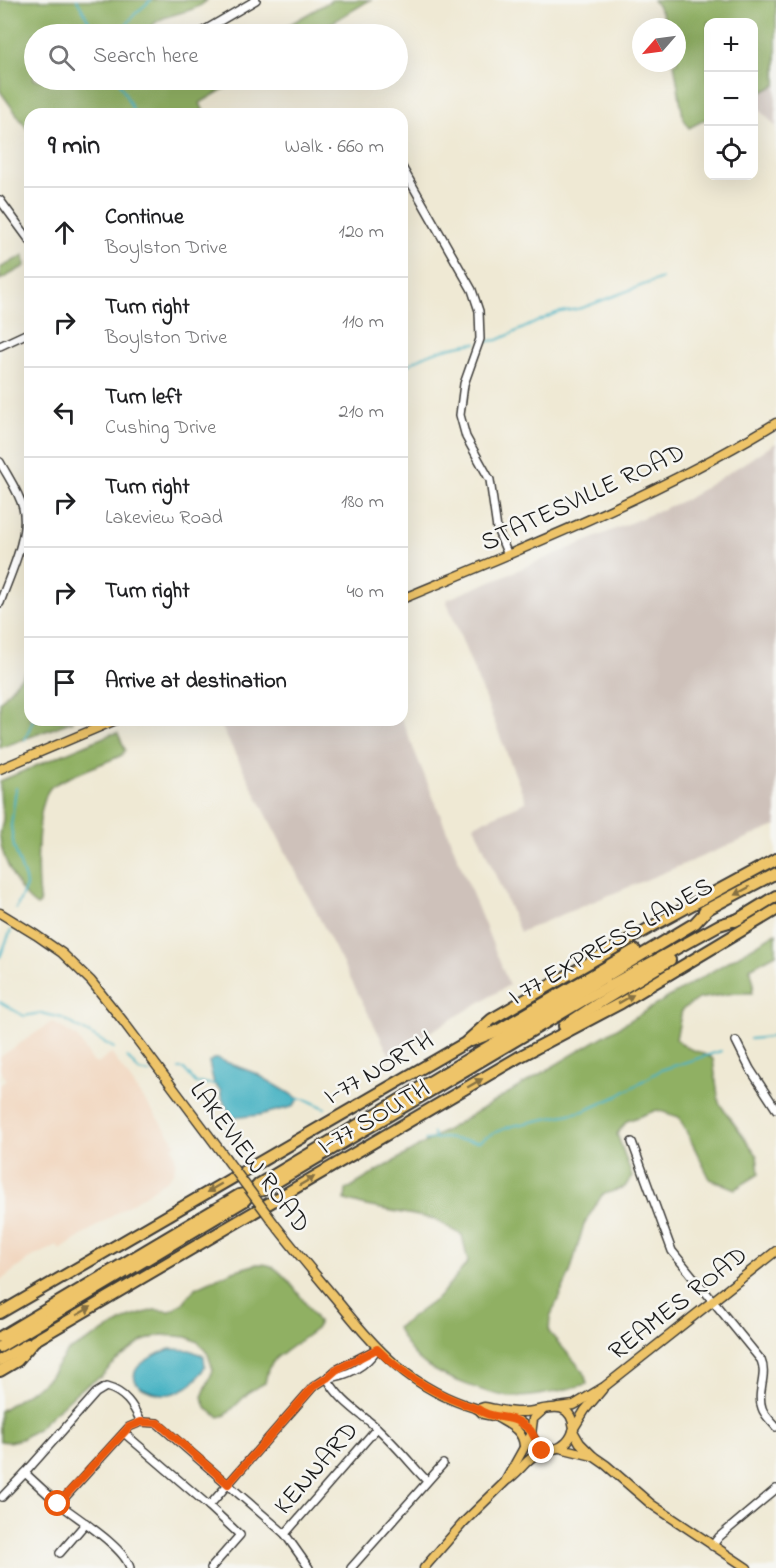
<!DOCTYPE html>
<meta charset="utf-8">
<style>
body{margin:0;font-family:"Indie Flower",sans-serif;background:#f6f6f6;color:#202124}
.controls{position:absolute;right:18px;top:18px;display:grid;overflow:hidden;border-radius:12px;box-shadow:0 6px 24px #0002}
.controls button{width:54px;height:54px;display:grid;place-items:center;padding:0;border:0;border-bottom:2px solid #e0e0e0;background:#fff;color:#202124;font:30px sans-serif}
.compass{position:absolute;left:632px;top:18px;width:54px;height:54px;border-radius:50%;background:#fff;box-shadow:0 6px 24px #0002;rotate:242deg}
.stop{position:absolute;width:18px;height:18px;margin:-14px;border:4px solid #ea580c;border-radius:50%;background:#fff}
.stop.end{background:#ea580c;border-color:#fff;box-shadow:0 2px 6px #0008}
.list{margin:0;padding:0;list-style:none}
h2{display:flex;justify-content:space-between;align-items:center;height:78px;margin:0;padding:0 24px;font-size:26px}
h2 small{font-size:20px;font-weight:400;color:#757577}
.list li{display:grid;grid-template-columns:39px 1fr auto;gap:18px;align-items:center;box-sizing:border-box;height:90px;padding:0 24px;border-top:2px solid #e0e0e0}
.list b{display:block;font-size:22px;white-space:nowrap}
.list p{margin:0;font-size:20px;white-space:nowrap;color:#757577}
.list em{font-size:20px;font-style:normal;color:#757577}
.icon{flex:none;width:33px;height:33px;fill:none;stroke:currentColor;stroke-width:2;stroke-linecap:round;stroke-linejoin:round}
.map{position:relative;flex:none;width:776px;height:1568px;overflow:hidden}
.search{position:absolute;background:#fff;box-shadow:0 6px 24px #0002;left:24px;top:24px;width:384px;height:66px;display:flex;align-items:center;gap:15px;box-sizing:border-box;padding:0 21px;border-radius:33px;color:#757577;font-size:22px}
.panel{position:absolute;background:#fff;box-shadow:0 6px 24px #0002;left:24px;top:108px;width:384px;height:618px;border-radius:18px}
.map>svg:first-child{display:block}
.built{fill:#f1d5bd}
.industrial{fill:#cec1ba}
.forest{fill:#90b064;stroke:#566640;stroke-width:1.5}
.water{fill:#46b2c3;stroke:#316770;stroke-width:1.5}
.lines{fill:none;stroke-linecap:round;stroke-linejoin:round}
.stream{stroke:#46b2c3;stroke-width:2}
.minor-casing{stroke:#3c3b38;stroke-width:10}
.major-casing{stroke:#3c3b38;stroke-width:11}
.highway-casing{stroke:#3c3b38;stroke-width:14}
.minor{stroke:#fff;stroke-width:7}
.major{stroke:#eec469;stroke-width:8}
.highway{stroke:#eec469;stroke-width:10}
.major-bridge-casing{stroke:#3c3b38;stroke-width:11;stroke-linecap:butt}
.major-bridge{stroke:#eec469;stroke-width:8}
.oneway{fill:#857042}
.route{stroke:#ea580c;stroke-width:8}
.labels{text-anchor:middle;stroke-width:5;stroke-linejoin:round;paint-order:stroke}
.street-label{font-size:26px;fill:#1c1c1c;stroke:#f6f6f2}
</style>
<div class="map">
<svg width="776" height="1568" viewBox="0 0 776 1568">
<rect width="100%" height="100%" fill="#f6f6f2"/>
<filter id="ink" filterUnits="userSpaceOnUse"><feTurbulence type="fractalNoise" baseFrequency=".0167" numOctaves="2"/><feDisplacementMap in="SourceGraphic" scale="12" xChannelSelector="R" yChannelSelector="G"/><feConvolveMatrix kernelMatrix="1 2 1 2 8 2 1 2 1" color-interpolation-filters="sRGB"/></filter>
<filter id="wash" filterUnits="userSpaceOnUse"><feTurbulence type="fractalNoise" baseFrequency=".008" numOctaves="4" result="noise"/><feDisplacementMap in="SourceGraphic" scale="24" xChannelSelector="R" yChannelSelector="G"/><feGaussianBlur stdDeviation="1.35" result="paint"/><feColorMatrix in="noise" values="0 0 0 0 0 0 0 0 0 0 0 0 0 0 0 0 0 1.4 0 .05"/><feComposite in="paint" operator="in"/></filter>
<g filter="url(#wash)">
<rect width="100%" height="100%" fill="#efe9d4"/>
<!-- built -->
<path class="built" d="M52,1022L77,1037L93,1062L98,1064L111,1053L176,1144L173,1147L176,1161L174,1171L167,1180L60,1250L57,1246L30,1258L0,1281V1085L7,1080L0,1070V1057Z"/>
<!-- industrial -->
<g class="industrial">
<path d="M776,86V127L754,103V97Z"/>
<path d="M776,443V826L520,932L474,825L526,802L446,600L687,499Z"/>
<path d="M218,720H402L509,985L390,1056Z"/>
</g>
<!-- forest -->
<g class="forest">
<path d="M0,0H207C192,16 165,10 150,28L152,34H34V80H171L176,84L192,83L197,80H239L200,103L205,114H30V133L0,91Z"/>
<path d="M332,0H370L313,34H273Z"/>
<path d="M653,0H776V85L754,96V22H708V118L689,128L683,117L674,63H677V27H666L662,13Z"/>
<path d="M24,255L25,266L0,280V268Z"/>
<path d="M30,666V720L73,721L0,748V702Z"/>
<path d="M118,733L125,750L122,755C110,761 58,780 51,787C35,804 36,881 40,904L37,906C20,896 1,857 0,837C0,830 4,821 3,814C0,803 0,793 0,781L111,734Z"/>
<path d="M776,933V954L750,968L754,984L752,993H735L698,999L682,1010L676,1039C688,1052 699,1049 713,1059L719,1103L757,1155L759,1174L735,1189L710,1179L679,1117L657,1110L627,1121L617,1134L632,1176L625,1187L602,1195L584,1224L570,1273L550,1317L549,1332L584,1372L587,1384C563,1390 536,1398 511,1397C490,1395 446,1378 429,1367C415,1358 404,1343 397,1328L439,1297L468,1262L462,1235L434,1219L366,1206L345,1200L346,1190Z"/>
<path d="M257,1264C261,1264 267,1264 271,1266C286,1273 310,1309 319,1324L316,1329L276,1358L268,1369L265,1383L250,1391L226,1415L219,1417L207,1409L202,1397L213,1370L208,1354L198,1342L187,1337L161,1335L143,1341L115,1362L102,1376L79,1390L36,1430L21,1439L9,1442L0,1441V1411L40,1385L49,1377L67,1352L128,1318L154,1310L171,1311L183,1303L195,1288L233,1271Z"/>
</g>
<!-- water -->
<g class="water">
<path d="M213,1059H218L257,1074L299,1099L292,1107L259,1115L232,1118L221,1096V1091L214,1084L209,1062Z"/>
<path d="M170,1349L190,1350L204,1356L205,1366C201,1374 196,1382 187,1387C182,1390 175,1393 170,1394C158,1395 130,1389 135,1372C138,1362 161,1352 170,1349Z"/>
</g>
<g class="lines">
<!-- stream -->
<g class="stream">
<path d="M77,0L96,34"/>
<path d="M119,34L135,14L151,0"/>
<path d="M118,80L135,114"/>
<path d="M482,342L498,340L556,313L582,308L662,278"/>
<path d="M402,369C424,353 449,346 476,343"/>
<path d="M25,740L33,720"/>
<path d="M16,788L11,826L14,847L25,879L26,886L16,909"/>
<path d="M0,957L11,930"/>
<path d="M0,1002L24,1016L41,1013L62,1018L114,1048"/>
<path d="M750,1039L769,1037L776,1034"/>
<path d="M127,1057L139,1071L150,1073"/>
<path d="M179,1069H184L196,1083L214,1084"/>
<path d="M296,1099H305L325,1108"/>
<path d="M433,1133L435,1139"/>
<path d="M425,1140L444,1138L478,1142L496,1132L512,1126L584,1111L618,1096L661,1070L721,1051"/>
</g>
</g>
</g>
<g filter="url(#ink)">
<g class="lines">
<!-- minor casing -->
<g class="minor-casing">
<g id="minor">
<path d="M198,34L256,0"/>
<path d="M402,167L472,290L479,311L480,339L464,384L460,415L466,437L490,480L497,529L508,555"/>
<path d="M0,200L30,241"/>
<path d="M0,346L30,332"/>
<path d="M0,462C8,477 19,492 23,508C30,536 9,576 0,603"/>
<path d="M736,1041L750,1069L776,1109"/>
<path d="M632,1142L672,1251L761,1360C768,1376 756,1392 762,1408C764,1415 771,1421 776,1427"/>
<path d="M327,1378C339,1400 357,1411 376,1427C394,1443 410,1463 427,1481"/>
<path d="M327,1378C348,1376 366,1366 377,1349"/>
<path d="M124,1433L209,1506"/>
<path d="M25,1473L96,1393L106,1387C125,1392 133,1405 141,1422"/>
<path d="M2,1497L25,1473C36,1483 46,1493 57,1502C75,1517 124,1546 130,1568"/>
<path d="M59,1504L129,1427L141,1422L157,1423L285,1534L309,1568"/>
<path d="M285,1534L377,1428"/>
<path d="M712,1546L719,1537L776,1489"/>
<path d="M60,1553L86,1523"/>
<path d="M211,1568L240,1535L209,1506L313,1387L327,1378L336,1370L377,1349"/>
<path d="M351,1568L443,1464"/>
</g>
</g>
<!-- major casing -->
<g class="major-casing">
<g id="major">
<path d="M402,599C529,546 658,495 776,423"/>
<path d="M0,769L116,720"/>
<path d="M0,913L36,935L62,953L91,981L123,1021L225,1157"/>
<path d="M273,1222C293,1248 314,1273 335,1298C378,1351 410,1389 478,1409L483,1414L519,1421L531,1431"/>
<path d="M558,1407L574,1405L604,1387L776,1251"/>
<path d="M478,1409L484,1407C497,1409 510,1413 523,1412C544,1412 569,1395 574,1428C568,1452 543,1457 531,1435L533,1419L544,1409"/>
<path d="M498,1418C510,1425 523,1430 524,1446"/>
<path d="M574,1428L585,1410L602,1390"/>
<path d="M573,1431L580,1443L593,1456L606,1465L651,1504L747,1568"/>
<path d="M560,1448L593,1456"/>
<path d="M506,1480L531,1435"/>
<path d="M424,1568L464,1522L506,1481C524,1469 527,1454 551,1449"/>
</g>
</g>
<!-- highway casing -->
<g class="highway-casing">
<g id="highway">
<path d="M704,911L776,873"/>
<path d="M735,921L776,896"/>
<path d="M564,1026L599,1003L670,960"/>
<path d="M471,1041L497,1031L635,950"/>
<path d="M0,1313L465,1043L492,1019L658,923L776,859"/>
<path d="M0,1337L239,1195L263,1190L582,1001L719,925L739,919"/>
<path d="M0,1347L244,1201L259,1184L695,923L708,909"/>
<path d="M0,1360L28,1344"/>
<path d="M0,1371L17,1361L34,1341L519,1057L621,1003L776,910"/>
</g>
</g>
<!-- minor -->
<use href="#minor" class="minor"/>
<!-- major -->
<use href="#major" class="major"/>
<!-- highway -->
<use href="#highway" class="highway"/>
<!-- major-bridge casing -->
<g class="major-bridge-casing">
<path id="major-bridge" d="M225,1157L273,1222"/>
</g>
<!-- major-bridge -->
<use href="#major-bridge" class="major-bridge"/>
</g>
<!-- one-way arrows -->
<defs><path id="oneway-solid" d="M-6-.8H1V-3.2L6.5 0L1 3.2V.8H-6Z" transform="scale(1.5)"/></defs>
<g class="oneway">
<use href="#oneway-solid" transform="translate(742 891) rotate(152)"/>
<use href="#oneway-solid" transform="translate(626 999) rotate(-30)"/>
<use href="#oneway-solid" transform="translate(475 1083) rotate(-30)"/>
<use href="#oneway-solid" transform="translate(307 1181) rotate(-30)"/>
<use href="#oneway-solid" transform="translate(214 1188) rotate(150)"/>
<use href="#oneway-solid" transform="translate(84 1311) rotate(-30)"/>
</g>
</g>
<g class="lines" filter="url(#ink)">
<!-- route -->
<path class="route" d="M58,1504L129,1427L141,1422L158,1423L228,1484L313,1387L327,1378L336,1370L377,1349C406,1378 440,1397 478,1409C490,1419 507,1415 519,1422C522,1424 529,1428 531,1431C537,1441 536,1447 551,1449L542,1451"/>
</g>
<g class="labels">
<!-- street labels -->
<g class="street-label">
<text transform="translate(582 496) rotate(-25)" y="9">STATESVILLE ROAD</text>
<text transform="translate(610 940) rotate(-30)" y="9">I 77 EXPRESS LANES</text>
<text transform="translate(378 1067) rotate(-30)" y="9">I-77 NORTH</text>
<text transform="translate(373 1116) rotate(-30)" y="9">I-77 SOUTH</text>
<text transform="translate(251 1156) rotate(53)" y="9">LAKEVIEW ROAD</text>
<text transform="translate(677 1302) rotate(-38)" y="9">REAMES ROAD</text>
<text transform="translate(315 1467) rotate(-49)" y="9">KENNARD</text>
</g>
</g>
</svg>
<div class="controls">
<button>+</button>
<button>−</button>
<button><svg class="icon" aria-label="locate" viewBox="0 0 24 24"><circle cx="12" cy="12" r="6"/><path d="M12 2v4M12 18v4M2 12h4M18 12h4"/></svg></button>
</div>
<svg class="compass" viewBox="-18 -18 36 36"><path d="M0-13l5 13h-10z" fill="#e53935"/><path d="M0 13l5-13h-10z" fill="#757577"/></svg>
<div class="stop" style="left:58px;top:1504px"></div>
<div class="stop end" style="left:542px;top:1451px"></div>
<div class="search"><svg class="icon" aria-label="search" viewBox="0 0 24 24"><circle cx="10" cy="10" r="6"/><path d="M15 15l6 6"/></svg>Search here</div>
<section class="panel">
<h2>9 min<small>Walk · 660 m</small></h2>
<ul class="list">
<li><svg class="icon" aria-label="ahead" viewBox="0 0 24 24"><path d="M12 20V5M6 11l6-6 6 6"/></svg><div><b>Continue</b><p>Boylston Drive</p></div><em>120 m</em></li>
<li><svg class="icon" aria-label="right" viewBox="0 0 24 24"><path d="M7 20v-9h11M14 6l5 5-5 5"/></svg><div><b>Turn right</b><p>Boylston Drive</p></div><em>110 m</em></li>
<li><svg class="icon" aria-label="left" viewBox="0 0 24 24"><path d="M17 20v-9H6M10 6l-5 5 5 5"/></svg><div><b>Turn left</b><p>Cushing Drive</p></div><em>210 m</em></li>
<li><svg class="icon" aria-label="right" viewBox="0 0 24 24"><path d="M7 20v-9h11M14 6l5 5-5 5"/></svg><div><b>Turn right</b><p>Lakeview Road</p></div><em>180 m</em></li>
<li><svg class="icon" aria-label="right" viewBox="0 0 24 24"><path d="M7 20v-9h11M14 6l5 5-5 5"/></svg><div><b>Turn right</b></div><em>40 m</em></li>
<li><svg class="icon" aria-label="arrive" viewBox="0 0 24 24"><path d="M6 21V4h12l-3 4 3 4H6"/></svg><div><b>Arrive at destination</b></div></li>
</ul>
</section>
</div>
